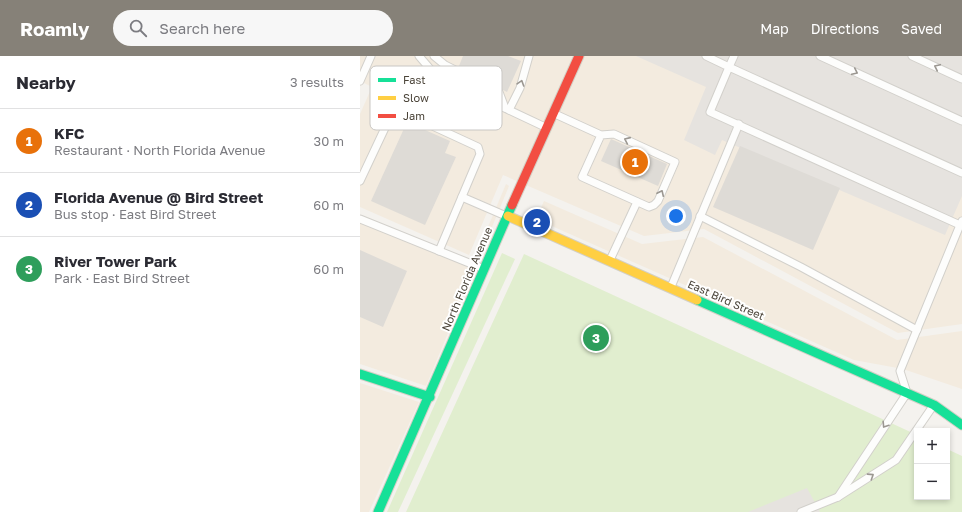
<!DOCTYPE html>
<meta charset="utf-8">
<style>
body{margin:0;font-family:"Golos Text",sans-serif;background:#f7f7f7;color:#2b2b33}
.controls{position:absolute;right:12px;bottom:12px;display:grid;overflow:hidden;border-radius:0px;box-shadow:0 2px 6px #0003}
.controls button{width:36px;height:36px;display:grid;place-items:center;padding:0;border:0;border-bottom:1px solid #e1e1e2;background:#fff;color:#2b2b33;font:20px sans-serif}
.you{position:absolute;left:316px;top:160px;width:14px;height:14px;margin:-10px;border:3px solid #fff;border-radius:50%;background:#1a73e8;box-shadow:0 0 0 6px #1a73e833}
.badge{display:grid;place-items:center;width:26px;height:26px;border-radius:50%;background:#868178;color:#fff;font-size:13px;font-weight:700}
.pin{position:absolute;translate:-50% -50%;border:2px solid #fff;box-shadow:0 1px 4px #0006}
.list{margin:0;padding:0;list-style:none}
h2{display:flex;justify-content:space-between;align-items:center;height:52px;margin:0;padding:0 16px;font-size:17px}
h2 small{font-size:13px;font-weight:400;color:#7c7c81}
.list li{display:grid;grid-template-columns:26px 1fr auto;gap:12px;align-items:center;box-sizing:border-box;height:64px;padding:0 16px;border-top:1px solid #e1e1e2}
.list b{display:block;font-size:15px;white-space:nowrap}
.list p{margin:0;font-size:13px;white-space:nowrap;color:#7c7c81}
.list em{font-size:13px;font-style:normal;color:#7c7c81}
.icon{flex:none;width:22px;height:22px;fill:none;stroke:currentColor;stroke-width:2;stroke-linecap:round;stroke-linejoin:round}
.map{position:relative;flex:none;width:602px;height:456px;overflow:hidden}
header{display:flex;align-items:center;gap:24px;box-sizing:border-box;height:56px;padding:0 20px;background:#868178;color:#fff}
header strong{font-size:19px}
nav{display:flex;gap:22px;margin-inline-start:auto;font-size:14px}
.search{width:280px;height:36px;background:#f7f7f7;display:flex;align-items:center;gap:10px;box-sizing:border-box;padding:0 14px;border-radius:22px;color:#7c7c81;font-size:15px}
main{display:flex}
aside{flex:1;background:#fff}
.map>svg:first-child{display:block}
.commercial{fill:#f3ebdf}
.green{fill:#e1eecf}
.parking{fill:#e6e3df}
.building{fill:#dedbd6}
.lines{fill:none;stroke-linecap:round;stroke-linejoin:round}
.lane-casing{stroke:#d2d0cb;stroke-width:9}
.fast-casing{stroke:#d3cfc5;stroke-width:11}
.slow-casing{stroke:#d3cfc5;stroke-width:11}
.jam-casing{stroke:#d3cfc5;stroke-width:11}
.lane{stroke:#fdfdfc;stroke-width:7}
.fast{stroke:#16e098;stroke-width:9}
.slow{stroke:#ffcf43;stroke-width:9}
.jam{stroke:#f24e42;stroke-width:9}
.oneway{stroke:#9b9791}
.labels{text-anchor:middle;stroke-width:4;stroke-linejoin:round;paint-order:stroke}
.street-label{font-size:11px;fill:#4b4439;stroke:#fff}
.key{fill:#fff;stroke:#c9c7c4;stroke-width:1}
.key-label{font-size:11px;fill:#4b4439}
</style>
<header>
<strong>Roamly</strong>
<div class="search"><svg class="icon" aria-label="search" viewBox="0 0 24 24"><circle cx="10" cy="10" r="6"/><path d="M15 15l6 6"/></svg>Search here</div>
<nav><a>Map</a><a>Directions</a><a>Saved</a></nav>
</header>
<main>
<aside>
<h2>Nearby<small>3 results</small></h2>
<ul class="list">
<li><span class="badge" style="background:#e8710a">1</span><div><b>KFC</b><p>Restaurant · North Florida Avenue</p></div><em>30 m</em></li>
<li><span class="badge" style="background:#1a4fb4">2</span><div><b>Florida Avenue @ Bird Street</b><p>Bus stop · East Bird Street</p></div><em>60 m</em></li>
<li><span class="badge" style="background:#2e9e5b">3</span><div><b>River Tower Park</b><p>Park · East Bird Street</p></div><em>60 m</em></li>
</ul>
</aside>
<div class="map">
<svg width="602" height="456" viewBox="0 0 602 456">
<rect width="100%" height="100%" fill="#f4f2ee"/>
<!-- commercial -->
<g class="commercial">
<path d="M0,0H602V268L538,277L344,173L284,180L143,119L109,199L0,151V58L12,31L0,25Z"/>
<path d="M146,128L149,130L66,330L0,308V159L108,206L112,205L115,202Z"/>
<path d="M184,145L282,188L343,181L537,284L602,275V333L543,313L494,304L176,163Z"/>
<path d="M0,327L59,346L9,456H0Z"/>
</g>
<!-- green -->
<g class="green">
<path d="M142,197L155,203L38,456H27Z"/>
<path d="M164,198L557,379V441H587V393L602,400V456H46Z"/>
</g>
<!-- parking -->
<g class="parking">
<path d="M276,0H602V140L585,179L362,84L355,99L324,84L346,31Z"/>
<path d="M447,432L460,456H388Z"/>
</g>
<!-- building -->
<g class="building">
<path d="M103,0H148L161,5L147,36L99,10Z"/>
<path d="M47,66L90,85L85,97L96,101L65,169L11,145Z"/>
<path d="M251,83L307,108L298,130L241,105Z"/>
<path d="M380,90L480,132L453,194L353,151Z"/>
<path d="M0,194L47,215L23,271L0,261Z"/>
</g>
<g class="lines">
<!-- lane casing -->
<g class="lane-casing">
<g id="lane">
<path d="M59,0L71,14L96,29L185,71"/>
<path d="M74,0L85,9L139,36L145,52"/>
<path d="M346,0L369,11L350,56L600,169L602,165"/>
<path d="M374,0L369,11L602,117"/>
<path d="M460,0L602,65"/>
<path d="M552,0L602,23"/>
<path d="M0,25L11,0"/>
<path d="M149,54L160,32L169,0"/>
<path d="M195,58L241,79L254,78L315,106L298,145L294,149L289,151L222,121L241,79"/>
<path d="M0,125L32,57L40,55L118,91L120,98L79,195"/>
<path d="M102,141L146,160"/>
<path d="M340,160L441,211L557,274"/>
<path d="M0,163L124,213"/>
<path d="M250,204L277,146"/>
<path d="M311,231L379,68"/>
<path d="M478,441L547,337L540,315L600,169"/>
<path d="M441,456L478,441L536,404L573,350"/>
</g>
</g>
<!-- fast casing -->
<g class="fast-casing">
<g id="fast">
<path d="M337,244L574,349L602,369"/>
<path d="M0,318L70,341"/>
<path d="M18,456L152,149"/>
</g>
</g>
<!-- slow casing -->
<g class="slow-casing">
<path id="slow" d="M148,160L337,244"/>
</g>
<!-- jam casing -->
<g class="jam-casing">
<path id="jam" d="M152,149L219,0"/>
</g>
<!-- lane -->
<use href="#lane" class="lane"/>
<!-- fast -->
<use href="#fast" class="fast"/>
<!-- slow -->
<use href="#slow" class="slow"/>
<!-- jam -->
<use href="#jam" class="jam"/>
</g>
<!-- one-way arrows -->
<defs><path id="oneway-chevron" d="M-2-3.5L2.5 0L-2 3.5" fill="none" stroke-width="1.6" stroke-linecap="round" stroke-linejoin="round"/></defs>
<g class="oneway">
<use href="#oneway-chevron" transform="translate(577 11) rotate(-155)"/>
<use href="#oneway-chevron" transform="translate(495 16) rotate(25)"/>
<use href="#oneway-chevron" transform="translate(161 27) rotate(-72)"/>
<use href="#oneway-chevron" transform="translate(267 84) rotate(-156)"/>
<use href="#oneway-chevron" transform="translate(301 137) rotate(-65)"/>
<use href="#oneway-chevron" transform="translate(525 369) rotate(123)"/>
<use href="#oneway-chevron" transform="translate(511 420) rotate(-33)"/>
</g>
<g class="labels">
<!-- street labels -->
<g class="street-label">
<text transform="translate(107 223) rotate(-67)" y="4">North Florida Avenue</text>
<text transform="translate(366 244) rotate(24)" y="4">East Bird Street</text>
</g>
</g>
<!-- legend -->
<rect x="10" y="10" width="132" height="64" rx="6" class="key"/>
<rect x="18" y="22" width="18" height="4" fill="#16e098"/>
<rect x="18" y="40" width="18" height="4" fill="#ffcf43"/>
<rect x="18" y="58" width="18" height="4" fill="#f24e42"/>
<g class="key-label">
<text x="43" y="28">Fast</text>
<text x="43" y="46">Slow</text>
<text x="43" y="64">Jam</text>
</g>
</svg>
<div class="controls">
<button>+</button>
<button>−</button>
</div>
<div class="you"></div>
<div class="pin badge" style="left:275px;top:106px;background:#e8710a">1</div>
<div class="pin badge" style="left:177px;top:166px;background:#1a4fb4">2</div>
<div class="pin badge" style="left:236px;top:282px;background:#2e9e5b">3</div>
</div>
</main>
